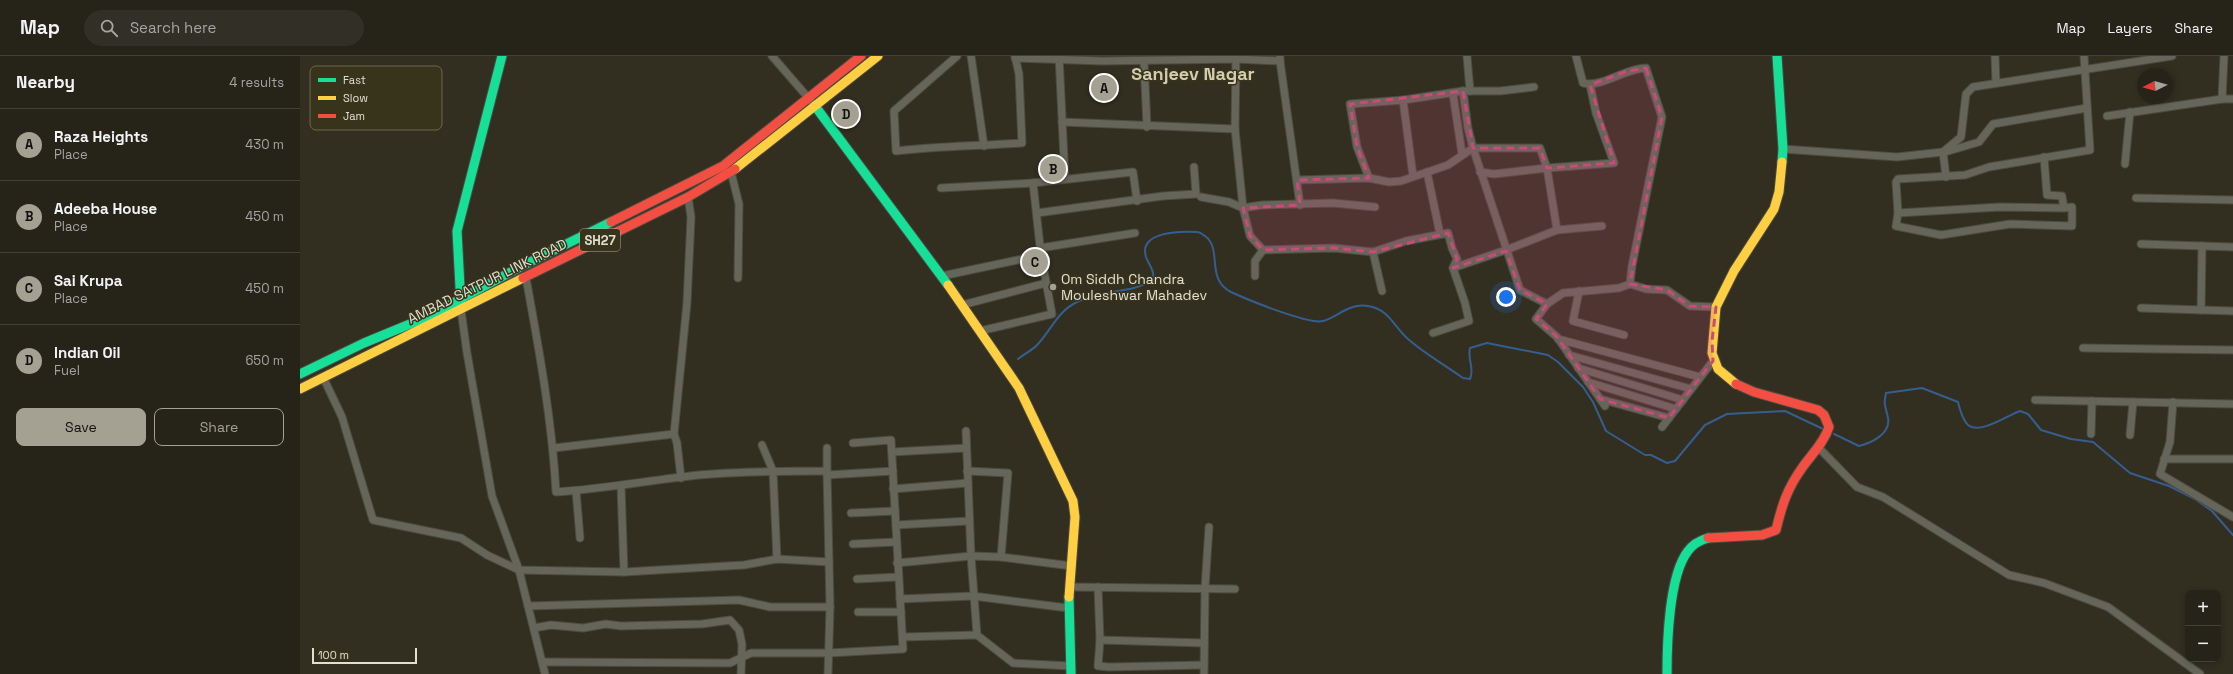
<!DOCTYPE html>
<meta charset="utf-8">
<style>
body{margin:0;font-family:"Space Grotesk",sans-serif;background:#322f26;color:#f1f3f6}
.controls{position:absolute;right:12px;bottom:12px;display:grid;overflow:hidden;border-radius:8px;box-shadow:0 2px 6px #0003}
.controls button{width:36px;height:36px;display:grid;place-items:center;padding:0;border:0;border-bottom:1px solid #424038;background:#262319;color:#f1f3f6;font:20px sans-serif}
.compass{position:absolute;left:1837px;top:12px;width:36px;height:36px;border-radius:50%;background:#262319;box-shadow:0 2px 6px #0003;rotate:264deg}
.scale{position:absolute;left:12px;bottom:10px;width:105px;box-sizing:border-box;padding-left:4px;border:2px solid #e1dfd0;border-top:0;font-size:11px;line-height:14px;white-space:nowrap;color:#e1dfd0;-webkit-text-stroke:3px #38331b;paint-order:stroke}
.you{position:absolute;left:1206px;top:241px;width:14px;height:14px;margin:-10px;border:3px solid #fff;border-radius:50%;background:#1a73e8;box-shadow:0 0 0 6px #1a73e833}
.badge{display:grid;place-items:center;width:26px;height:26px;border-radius:50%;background:#a4a193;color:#111;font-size:13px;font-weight:700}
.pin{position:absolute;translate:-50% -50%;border:2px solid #fff;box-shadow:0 1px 4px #0006}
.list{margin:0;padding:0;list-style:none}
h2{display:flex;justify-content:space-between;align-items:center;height:52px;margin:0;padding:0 16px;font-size:17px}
h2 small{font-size:13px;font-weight:400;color:#a4a4a2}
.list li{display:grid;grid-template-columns:26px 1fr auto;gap:12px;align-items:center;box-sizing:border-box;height:72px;padding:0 16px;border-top:1px solid #424038}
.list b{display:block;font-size:15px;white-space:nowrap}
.list p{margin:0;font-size:13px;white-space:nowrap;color:#a4a4a2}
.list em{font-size:13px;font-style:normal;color:#a4a4a2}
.actions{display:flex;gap:8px;padding:12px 16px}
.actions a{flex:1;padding:9px 0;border:1px solid #a4a193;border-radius:8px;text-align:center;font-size:14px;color:#a4a193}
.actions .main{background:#a4a193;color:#111}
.icon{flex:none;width:22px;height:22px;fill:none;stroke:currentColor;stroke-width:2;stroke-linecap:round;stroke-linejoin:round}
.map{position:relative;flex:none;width:1933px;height:618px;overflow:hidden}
header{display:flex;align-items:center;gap:24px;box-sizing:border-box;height:56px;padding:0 20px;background:#262319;border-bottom:1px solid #424038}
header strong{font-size:19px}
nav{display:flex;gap:22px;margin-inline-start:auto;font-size:14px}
.search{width:280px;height:36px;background:#322f26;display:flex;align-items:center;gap:10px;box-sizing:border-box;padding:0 14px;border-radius:22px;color:#a4a4a2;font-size:15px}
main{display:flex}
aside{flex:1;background:#262319}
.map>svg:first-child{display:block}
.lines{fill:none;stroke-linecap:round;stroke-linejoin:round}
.stream{stroke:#355e90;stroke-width:2}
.street-casing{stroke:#4d4b3f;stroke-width:9}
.fast-casing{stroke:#4d4b3f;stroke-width:11}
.slow-casing{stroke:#4d4b3f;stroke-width:11}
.jam-casing{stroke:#4d4b3f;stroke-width:11}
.street{stroke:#666559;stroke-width:7}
.fast{stroke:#16e098;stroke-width:9}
.slow{stroke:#ffcf43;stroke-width:9}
.jam{stroke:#f24e42;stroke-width:9}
.marked{fill:#ca4a78;fill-opacity:0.2;stroke:#ca4a78;stroke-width:3;stroke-dasharray:8 5;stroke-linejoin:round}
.poi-dot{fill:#a4a193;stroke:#38331b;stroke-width:1.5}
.labels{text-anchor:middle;stroke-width:3;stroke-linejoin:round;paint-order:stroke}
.shield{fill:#38331b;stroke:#aeab9a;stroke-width:1}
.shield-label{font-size:13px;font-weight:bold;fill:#e1dfd0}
.poi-label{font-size:14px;fill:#e1dfd0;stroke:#38331b;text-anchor:start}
.street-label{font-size:14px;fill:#e1dfd0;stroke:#38331b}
.district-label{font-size:18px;font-weight:bold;fill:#d2ccb0;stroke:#38331b}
.key{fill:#38331b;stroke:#6b6751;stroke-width:1}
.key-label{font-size:11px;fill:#e1dfd0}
</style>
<header>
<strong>Map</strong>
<div class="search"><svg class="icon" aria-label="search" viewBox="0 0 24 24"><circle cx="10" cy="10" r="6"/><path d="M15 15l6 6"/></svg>Search here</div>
<nav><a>Map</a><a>Layers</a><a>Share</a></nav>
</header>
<main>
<aside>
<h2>Nearby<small>4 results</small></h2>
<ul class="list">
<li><span class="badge">A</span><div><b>Raza Heights</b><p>Place</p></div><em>430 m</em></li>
<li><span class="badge">B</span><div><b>Adeeba House</b><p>Place</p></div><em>450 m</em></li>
<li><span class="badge">C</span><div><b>Sai Krupa</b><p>Place</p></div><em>450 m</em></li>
<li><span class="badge">D</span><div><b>Indian Oil</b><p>Fuel</p></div><em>650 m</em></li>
</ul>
<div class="actions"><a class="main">Save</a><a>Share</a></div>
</aside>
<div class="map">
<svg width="1933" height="618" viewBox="0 0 1933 618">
<rect width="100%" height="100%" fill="#322f21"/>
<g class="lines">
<!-- stream -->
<g class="stream">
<path d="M718,303C724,298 733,294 738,288C751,274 758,255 777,246C802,233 831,238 853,224C855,215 849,209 846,201C838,175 882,175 897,176C901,176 901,178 905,180C923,193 905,223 931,236C946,243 1009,269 1023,265C1038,261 1048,247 1068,250C1089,253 1094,271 1108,283C1125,298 1145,309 1163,322L1170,323C1175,313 1167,303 1170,292L1187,287L1248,299L1258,306L1283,331L1293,346L1306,375L1345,399H1351L1367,407L1375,405L1405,369L1427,358L1485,355L1523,373"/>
<path d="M1534,378L1559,390C1571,387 1591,378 1588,362C1586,351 1583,350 1586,337L1622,332L1658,346C1660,354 1662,363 1668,369C1680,379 1708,359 1720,355L1728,358L1741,374L1771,383L1793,386L1830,417L1869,430L1895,443L1912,455L1933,479"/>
</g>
<!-- street casing -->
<g class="street-casing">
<g id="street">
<path d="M472,0L511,45"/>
<path d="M657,0L594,55L596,95C638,90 680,90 722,87L719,18L715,0"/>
<path d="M671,0L684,90"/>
<path d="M759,0L765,123"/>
<path d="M1167,0L1170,35"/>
<path d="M1276,0L1283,27C1302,32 1325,12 1346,12L1362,61L1332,210L1330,228L1346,233L1367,234L1390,250L1416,251"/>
<path d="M1695,0L1696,27"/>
<path d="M715,2L802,5L936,3L980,5V0"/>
<path d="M980,5L1000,149"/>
<path d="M844,6L847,71"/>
<path d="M1163,35L1168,72L1173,92L1220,234L1247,248"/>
<path d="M1153,38L1162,98"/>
<path d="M1922,43H1933"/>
<path d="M1103,44L1113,120"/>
<path d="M1807,60L1922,43L1924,0"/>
<path d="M762,66L935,73L936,0"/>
<path d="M935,73L943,152L962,149L1033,147L1075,151"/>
<path d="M1483,93L1597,101L1643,96L1646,121"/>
<path d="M1643,96L1661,81L1666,38L1673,31L1872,0"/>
<path d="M1645,96L1679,86L1693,68L1787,52"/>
<path d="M1744,101L1747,139L1762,140L1764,152L1772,151V170L1710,168L1641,179L1596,170L1598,157L1700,151L1764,152"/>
<path d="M1825,108L1830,56"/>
<path d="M431,116L439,148L438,222"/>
<path d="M1127,116L1140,178"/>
<path d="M1180,116L1194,118L1247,112L1314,107L1296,57L1290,29"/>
<path d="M1069,122L1057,91L1050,48L1103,44L1163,35H1200L1234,31"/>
<path d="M997,124L1069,122L1089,126L1101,125L1148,109L1173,92H1240L1247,112L1257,174"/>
<path d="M641,132L733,127"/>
<path d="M901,141L929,146L943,152L950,180L963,194L1034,192L1073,196L1106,185L1148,177L1152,192L1157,203L1153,212L1165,247L1169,265L1133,277"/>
<path d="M1836,142L1933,144"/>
<path d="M737,157L863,140L896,138L894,111"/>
<path d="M1598,157L1596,126L1598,123L1665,119L1689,111L1790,94L1784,0"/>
<path d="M1841,188L1933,191"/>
<path d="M740,192L835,177"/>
<path d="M1073,196L1082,235"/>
<path d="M1153,212L1206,194L1257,174L1302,170"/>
<path d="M642,220L741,199L733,127L833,116L837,145"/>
<path d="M955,220V205L963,194"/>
<path d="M226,222C239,293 252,364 256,436C304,433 351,424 399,419C441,415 484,415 527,415V392"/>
<path d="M1279,235L1273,265L1324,279"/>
<path d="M662,249L746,227"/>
<path d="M1841,252L1933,255"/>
<path d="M161,254L167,297L192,440L219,514L245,618"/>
<path d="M1901,254L1902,190"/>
<path d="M680,275L752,258L741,199"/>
<path d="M1258,283L1400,321"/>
<path d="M1783,292L1933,294"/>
<path d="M1269,299L1391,333"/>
<path d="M1278,312L1383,344"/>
<path d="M23,321L42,361L73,464L161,482L187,499L219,514L324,516L444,509L477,503L529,506"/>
<path d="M1288,326L1376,353"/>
<path d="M1300,343L1369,362"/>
<path d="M1735,344L1933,348"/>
<path d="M1873,346L1870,386L1860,418L1933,461"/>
<path d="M1305,350L1257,281L1236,263L1247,248L1263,237L1319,232L1330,228"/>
<path d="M1362,371L1413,305"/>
<path d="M666,375L671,500L677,579L713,607L771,610"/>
<path d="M1791,378L1792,345"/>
<path d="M1830,379L1833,346"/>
<path d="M462,389L473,415L477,503"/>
<path d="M1518,391L1557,431L1583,441L1709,519L1744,527L1808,551L1900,618"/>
<path d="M254,392L374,378"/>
<path d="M592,396L666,392"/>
<path d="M1864,403H1933"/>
<path d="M527,415L530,551L528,618"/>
<path d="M667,415L708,417L701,501"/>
<path d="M527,419L593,415"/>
<path d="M381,422L377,387L374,378L387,247L391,161L388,141"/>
<path d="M321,430L324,516"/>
<path d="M593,433L668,427"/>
<path d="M276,435L280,482"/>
<path d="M551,457L595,455"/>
<path d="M596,469L669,465"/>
<path d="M553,488L596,486"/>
<path d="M597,507L671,500L701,501L772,510"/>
<path d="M557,523L598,521"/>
<path d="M770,531L935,533"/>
<path d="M798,531L800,584L798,610L809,611L903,609"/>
<path d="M600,543L673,540L768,552"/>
<path d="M228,550L439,544L470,551H530"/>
<path d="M558,556H601"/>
<path d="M234,572L251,569L283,572L306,568L321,570L402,568L430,564L439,574L442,588L441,618"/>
<path d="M603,581L677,579"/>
<path d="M800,584L904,587"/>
<path d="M243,606L430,607L451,597H529L603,593L591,384L553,387"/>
<path d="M904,618L905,532L909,471"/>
</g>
</g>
<!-- fast casing -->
<g class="fast-casing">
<g id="fast">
<path d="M1477,0L1483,93L1482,106"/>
<path d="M515,50L648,229"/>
<path d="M161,250L157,175L202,0"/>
<path d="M0,318L64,287L127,261L222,210L311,166"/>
<path d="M769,541L771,618"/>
<path d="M1367,618C1367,587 1369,519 1388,495C1393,488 1401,484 1408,482"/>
</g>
</g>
<!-- slow casing -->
<g class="slow-casing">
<g id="slow">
<path d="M435,113L578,0"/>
<path d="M648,229L719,332L773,445L775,461L769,541"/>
<path d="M1436,328L1418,313L1412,297L1416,251L1434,215L1474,153L1479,136L1482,106"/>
<path d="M0,333L223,222"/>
</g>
</g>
<!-- jam casing -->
<g class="jam-casing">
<g id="jam">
<path d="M311,166L423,110L561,0"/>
<path d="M223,222L388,141L435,113"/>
<path d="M1408,482L1462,479L1476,474C1482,449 1487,433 1502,412C1511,399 1524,387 1529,371L1524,359L1518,354L1454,336L1436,328"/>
</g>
</g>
<!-- street -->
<use href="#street" class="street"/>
<!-- fast -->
<use href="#fast" class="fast"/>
<!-- slow -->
<use href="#slow" class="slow"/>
<!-- jam -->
<use href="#jam" class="jam"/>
</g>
<!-- marked area -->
<path class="marked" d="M1346,12L1362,61L1330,228L1367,234L1390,250L1416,251L1412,285L1413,305L1369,362L1300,343L1257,281L1236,263L1247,248L1220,234L1206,195L1153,212L1157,203L1148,177L1073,196L1034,192L963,194L950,180L943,152L1000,149L997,124L1069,122L1057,91L1050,48L1163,35L1173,92H1240L1247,112L1314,107L1290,29L1327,15Z"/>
<!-- markers -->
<circle class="poi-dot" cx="753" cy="231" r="4"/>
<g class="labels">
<!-- shield labels -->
<rect class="shield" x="280" y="173" width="40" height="22" rx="3"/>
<g class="shield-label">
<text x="300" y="189">SH27</text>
</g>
<!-- poi labels -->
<g class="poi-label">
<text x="761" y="228">Om Siddh Chandra<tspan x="761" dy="16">Mouleshwar Mahadev</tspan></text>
</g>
<!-- street labels -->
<g class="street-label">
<text transform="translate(187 225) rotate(-26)" y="5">AMBAD SATPUR LINK ROAD</text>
</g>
<!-- district labels -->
<g class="district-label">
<text x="893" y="24">Sanjeev Nagar</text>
</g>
</g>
<!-- legend -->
<rect x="10" y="10" width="132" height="64" rx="6" class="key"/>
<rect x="18" y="22" width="18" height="4" fill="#16e098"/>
<rect x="18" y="40" width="18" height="4" fill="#ffcf43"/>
<rect x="18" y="58" width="18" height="4" fill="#f24e42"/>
<g class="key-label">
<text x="43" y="28">Fast</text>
<text x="43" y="46">Slow</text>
<text x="43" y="64">Jam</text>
</g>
</svg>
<div class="controls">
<button>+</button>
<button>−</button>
</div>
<svg class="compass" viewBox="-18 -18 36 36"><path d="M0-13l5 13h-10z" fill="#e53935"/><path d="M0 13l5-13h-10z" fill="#a4a4a2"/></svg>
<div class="scale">100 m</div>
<div class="you"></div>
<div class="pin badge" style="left:804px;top:32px">A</div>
<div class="pin badge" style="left:753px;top:113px">B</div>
<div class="pin badge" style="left:735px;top:206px">C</div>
<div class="pin badge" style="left:546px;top:58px">D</div>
</div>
</main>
